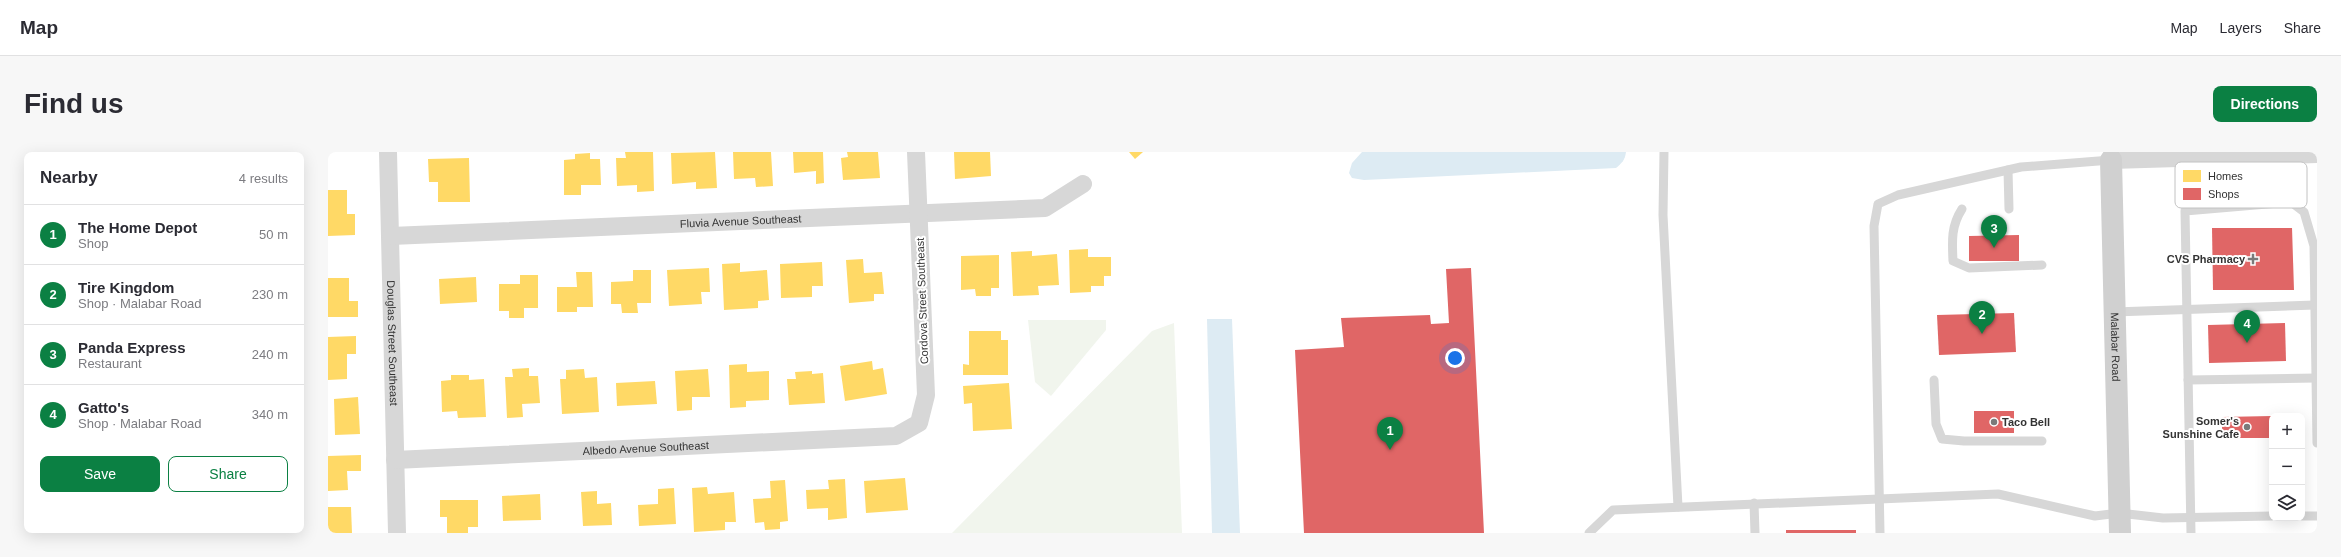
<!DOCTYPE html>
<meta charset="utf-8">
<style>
body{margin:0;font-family:Arial,sans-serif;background:#f7f7f7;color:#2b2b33}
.controls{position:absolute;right:12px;bottom:12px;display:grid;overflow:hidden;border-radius:8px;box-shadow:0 4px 16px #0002}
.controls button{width:36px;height:36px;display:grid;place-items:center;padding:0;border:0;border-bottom:1px solid #e1e1e2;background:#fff;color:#2b2b33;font:20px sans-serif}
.you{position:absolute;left:1127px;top:206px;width:14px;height:14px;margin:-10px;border:3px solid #fff;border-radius:50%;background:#1a73e8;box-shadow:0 0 0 6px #1a73e833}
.badge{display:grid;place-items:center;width:26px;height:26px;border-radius:50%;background:#0b8043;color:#fff;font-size:13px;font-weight:700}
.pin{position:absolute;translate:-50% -33px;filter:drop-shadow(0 1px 2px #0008)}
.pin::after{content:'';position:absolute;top:21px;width:14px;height:12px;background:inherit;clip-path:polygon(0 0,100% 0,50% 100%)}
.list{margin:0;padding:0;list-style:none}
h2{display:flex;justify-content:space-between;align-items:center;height:52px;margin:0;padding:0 16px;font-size:17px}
h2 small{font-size:13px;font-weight:400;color:#7c7c81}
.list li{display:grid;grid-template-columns:26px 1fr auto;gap:12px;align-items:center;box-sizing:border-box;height:60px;padding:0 16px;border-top:1px solid #e1e1e2}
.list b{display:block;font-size:15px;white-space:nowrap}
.list p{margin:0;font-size:13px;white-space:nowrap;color:#7c7c81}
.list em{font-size:13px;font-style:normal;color:#7c7c81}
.actions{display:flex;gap:8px;padding:12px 16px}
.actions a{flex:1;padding:9px 0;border:1px solid #0b8043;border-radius:8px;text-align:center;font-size:14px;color:#0b8043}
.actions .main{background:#0b8043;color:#fff}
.icon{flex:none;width:22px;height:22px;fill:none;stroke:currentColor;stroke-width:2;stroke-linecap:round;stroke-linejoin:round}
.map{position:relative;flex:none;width:1989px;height:381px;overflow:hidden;border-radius:8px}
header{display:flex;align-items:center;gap:24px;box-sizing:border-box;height:56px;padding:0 20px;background:#fff;border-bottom:1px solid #e1e1e2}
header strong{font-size:19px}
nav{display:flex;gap:22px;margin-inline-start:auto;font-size:14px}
.intro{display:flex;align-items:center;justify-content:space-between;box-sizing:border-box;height:96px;padding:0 24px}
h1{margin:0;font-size:28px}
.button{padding:10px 18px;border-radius:8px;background:#0b8043;color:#fff;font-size:14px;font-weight:700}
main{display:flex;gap:24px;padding:0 24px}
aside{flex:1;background:#fff;border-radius:8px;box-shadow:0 4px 16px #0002}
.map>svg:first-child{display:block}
.green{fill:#f1f5ed}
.water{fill:#ddebf3}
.homes{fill:#ffd966}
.shops{fill:#e06666}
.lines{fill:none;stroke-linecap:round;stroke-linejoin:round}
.lane{stroke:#d7d7d7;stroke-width:9}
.street{stroke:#d7d7d7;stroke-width:18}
.secondary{stroke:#d0d0d0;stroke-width:22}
.poi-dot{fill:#7a7a7a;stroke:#fff;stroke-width:1.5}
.labels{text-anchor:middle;stroke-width:4;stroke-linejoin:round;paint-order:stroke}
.street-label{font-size:11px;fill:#333;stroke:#fff}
.poi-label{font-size:11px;font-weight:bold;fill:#333;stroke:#fff;text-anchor:end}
.key{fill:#fff;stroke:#c2c2c2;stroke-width:1}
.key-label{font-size:11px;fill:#333}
</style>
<header>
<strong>Map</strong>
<nav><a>Map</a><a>Layers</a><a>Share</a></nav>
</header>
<div class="intro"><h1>Find us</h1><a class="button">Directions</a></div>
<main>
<aside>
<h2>Nearby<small>4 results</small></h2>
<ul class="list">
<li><span class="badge">1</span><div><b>The Home Depot</b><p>Shop</p></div><em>50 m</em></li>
<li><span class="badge">2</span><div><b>Tire Kingdom</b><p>Shop · Malabar Road</p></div><em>230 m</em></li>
<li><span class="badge">3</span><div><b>Panda Express</b><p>Restaurant</p></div><em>240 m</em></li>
<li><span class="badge">4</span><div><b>Gatto's</b><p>Shop · Malabar Road</p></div><em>340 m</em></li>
</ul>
<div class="actions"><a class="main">Save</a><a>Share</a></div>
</aside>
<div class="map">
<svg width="1989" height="381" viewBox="0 0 1989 381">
<rect width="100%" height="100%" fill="#fff"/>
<!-- green -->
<g class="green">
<path d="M700,168H778V178L723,244L707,230Z"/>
<path d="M846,171L854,381H624L824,179Z"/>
</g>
<!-- water -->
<g class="water">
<path d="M1034,0H1298C1297,8 1294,11 1288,16L1036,28L1024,26L1021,21L1024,11Z"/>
<path d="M879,167H904L912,381H884Z"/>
</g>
<!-- homes -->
<g class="homes">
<path d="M297,0H325L326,39L309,40V33L289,34L288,6H298Z"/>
<path d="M387,0L389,36L368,37V30L344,32L343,1Z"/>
<path d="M405,0H443L445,34L428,35L427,26L406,27Z"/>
<path d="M465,0H495L496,31L488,32V19L466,21Z"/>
<path d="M519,0H550L552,26L515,28L513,6L520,5Z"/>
<path d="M626,0H662L663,24L627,27Z"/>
<path d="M801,0H815L807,7Z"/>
<path d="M262,1V7H272L273,33H253V43H236V8L247,7V2Z"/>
<path d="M141,6L142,50H110V30H101L100,7Z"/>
<path d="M0,38H19V62H27V83L0,84Z"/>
<path d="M760,97V105H783V124H776V134H763V140L742,141L741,98Z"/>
<path d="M704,99V104L729,102L731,133L710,134L711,143L685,144L683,100Z"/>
<path d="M671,103V136H663V144H648L647,137L633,138V104Z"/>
<path d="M535,107L536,121L554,120L556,142H546V149L521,151L518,108Z"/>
<path d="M494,110L495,134H484V145L453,146L452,112Z"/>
<path d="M412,111V120L439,118L441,148L430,149V156L396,158L394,112Z"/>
<path d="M381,116L382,140H373L374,152L341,154L339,118Z"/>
<path d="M305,118H323V151H309L310,161H294L293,152H283V130L305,129Z"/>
<path d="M248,120H264L265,155H249V160H229V135H249Z"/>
<path d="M192,123H210V156H196V166H181V159H171V132H192Z"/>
<path d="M148,125L149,150L112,152L111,127Z"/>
<path d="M0,126H21V149H30V165H0Z"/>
<path d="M641,179H673V188H680V223H635V212L641,213Z"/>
<path d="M28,184V202H19V227L0,228V185Z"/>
<path d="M544,209L545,218L555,216L559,242L517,249L512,214Z"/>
<path d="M419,212V220L441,219V248L418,249V255L402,256L401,213Z"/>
<path d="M201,216V224H210L212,251L194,252L195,265L179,266L177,225H185L184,217Z"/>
<path d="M256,217L257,226L269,225L271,260L234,262L232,227H238V218Z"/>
<path d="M380,217L382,245H364V258L349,259L347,219Z"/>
<path d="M484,219V222L495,221L497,251L461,253L459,227H468L467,220Z"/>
<path d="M123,223H141V228L156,227L158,265L130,266L129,259L114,260L113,229L123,228Z"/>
<path d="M327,229L329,252L289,254L288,231Z"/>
<path d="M681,231L684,277L645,279L644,251L636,252L635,234Z"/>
<path d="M30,245L32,282L7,283L6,247Z"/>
<path d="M33,303V319H19L20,338L0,339V304Z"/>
<path d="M577,326L580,358L538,361L536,329Z"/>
<path d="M517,327L519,366L500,368V356L479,357L478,338L501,337L500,328Z"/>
<path d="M457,328L460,369L452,370V377L437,378L436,370L427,371L425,347L443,346L442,329Z"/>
<path d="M379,335L380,342L406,340L408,370H397V378L366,380L364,336Z"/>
<path d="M346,336L348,372L311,374L310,353L330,352V337Z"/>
<path d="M269,339V352L283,351L284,373L255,374L253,340Z"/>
<path d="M212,342L213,368L175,369L174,344Z"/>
<path d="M112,348H150V375H140V381H119V365H112Z"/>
<path d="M0,355H23L24,381H0Z"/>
</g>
<!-- shops -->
<g class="shops">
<path d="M1884,76H1964L1966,138H1885Z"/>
<path d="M1691,83V109H1641V84Z"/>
<path d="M1143,116L1156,381H976L967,198L1016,195L1013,166L1102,163L1103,172L1121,171L1118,117Z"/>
<path d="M1686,161L1688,200L1611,203L1609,163Z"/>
<path d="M1957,171L1958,209L1881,211L1880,173Z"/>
<rect x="1646" y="259" width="40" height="22"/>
<path d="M1944,264V286H1894V265Z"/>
<rect x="1458" y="378" width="70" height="3"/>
</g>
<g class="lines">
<!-- lane -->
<g class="lane">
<path d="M1336,0L1335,63L1350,355"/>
<path d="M1961,2L1963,50L1976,60L1986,94L1989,291"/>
<path d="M1680,18L1681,57"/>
<path d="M1634,57C1623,74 1624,89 1625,109L1641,116L1714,113"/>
<path d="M1786,160L1987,153"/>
<path d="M1606,228L1608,272L1614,287L1636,289H1714"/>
<path d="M1860,228L1988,226"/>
<path d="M1426,351L1427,381"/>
<path d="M1974,364H1989"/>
<path d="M1261,381L1285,358L1670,342L1767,364L1791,361L1835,366L1944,364"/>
<path d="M1552,381L1546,74L1550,52L1570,43L1693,15L1783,8"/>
<path d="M1863,381L1857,59L1963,50"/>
</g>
<!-- street -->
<g class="street">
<path id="s1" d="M60,0L69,381"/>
<path d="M1783,8L1989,2"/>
<path id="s2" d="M63,84L717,56L755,32"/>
<path id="s3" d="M67,308L568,284L591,271L598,243L588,0"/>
</g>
<!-- secondary -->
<path class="secondary" id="s4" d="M1783,8L1792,381"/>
</g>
<!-- markers -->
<g class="poi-dot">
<path d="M1923 101h4v4h4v4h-4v4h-4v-4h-4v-4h4z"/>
<circle cx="1666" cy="270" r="4"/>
<circle cx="1919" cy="275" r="4"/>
</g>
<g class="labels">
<!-- street labels -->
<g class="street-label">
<text dy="4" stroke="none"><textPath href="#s2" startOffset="350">Fluvia Avenue Southeast</textPath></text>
<text transform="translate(594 149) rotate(-92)" y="4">Cordova Street Southeast</text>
<text dy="4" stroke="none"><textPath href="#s1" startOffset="191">Douglas Street Southeast</textPath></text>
<text dy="4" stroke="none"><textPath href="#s4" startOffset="187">Malabar Road</textPath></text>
<text dy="4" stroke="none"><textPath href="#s3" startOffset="251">Albedo Avenue Southeast</textPath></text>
</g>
<!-- poi labels -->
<g class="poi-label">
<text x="1917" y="111">CVS Pharmacy</text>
<text x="1911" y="273">Somer's<tspan x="1911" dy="13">Sunshine Cafe</tspan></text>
<text x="1674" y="274" text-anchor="start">Taco Bell</text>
</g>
</g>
<!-- legend -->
<rect x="1847" y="10" width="132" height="46" rx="6" class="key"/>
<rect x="1855" y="18" width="18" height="12" fill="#ffd966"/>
<rect x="1855" y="36" width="18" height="12" fill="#e06666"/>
<g class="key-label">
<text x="1880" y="28">Homes</text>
<text x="1880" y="46">Shops</text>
</g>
</svg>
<div class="controls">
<button>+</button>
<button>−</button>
<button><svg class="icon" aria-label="layers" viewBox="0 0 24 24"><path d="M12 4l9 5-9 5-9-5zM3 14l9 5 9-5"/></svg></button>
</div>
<div class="you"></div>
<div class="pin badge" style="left:1062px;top:298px">1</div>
<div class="pin badge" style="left:1654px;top:182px">2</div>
<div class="pin badge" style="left:1666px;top:96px">3</div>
<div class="pin badge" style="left:1919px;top:191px">4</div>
</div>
</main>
